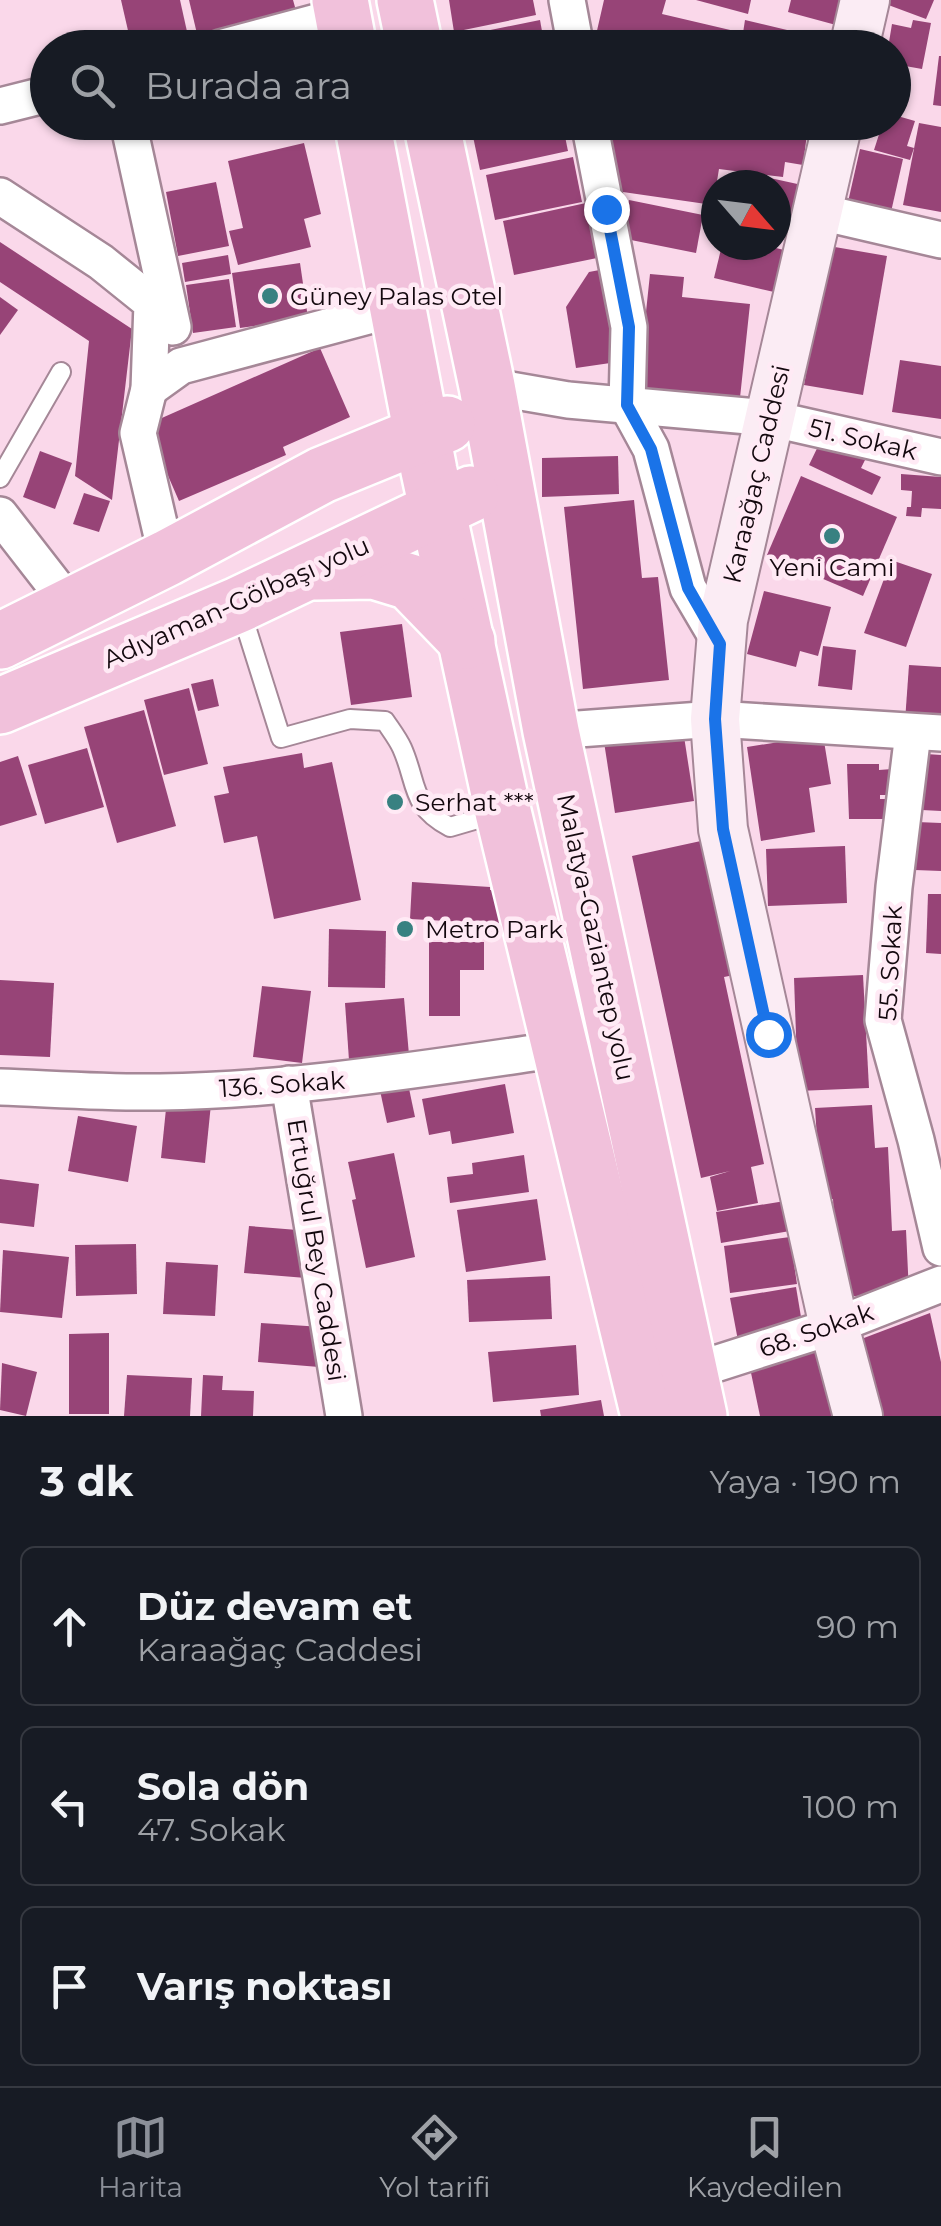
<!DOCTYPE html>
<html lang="tr">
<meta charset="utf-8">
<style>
body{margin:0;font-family:Montserrat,sans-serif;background:#20242c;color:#f1f3f6}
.compass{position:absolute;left:701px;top:170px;width:90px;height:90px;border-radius:50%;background:#171b24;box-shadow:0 2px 8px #0004;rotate:118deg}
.stop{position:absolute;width:30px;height:30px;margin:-22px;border:8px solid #1a73e8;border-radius:50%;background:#fff}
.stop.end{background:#1a73e8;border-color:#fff;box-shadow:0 2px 10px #0008}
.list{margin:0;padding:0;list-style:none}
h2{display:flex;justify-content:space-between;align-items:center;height:130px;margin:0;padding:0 40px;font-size:42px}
h2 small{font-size:32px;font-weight:400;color:#9ea1a6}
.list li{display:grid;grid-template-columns:65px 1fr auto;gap:30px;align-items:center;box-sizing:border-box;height:160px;margin:0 20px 20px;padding:0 20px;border:2px solid #363941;border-radius:15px}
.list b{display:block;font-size:38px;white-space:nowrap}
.list p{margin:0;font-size:32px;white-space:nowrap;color:#9ea1a6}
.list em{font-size:32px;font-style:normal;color:#9ea1a6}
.icon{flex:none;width:55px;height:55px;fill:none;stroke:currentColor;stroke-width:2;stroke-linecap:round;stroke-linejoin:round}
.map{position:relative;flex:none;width:941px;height:1416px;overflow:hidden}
.search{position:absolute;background:#171b24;box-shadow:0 2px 8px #0004;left:30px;right:30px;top:30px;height:110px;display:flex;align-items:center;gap:25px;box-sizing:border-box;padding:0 35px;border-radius:55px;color:#9ea1a6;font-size:38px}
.sheet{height:670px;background:#171b24}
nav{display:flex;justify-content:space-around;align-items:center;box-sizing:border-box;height:140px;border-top:2px solid #363941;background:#171b24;font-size:28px;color:#9ea1a6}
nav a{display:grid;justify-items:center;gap:5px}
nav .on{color:#8c9099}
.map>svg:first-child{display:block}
.building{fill:#974477}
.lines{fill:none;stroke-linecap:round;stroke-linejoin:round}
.lane-casing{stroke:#a58797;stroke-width:22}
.street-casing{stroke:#a58797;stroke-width:40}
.secondary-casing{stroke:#a58797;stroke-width:52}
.highway-casing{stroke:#fff;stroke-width:60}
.lane{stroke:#fff;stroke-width:18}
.street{stroke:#fff;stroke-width:35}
.secondary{stroke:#fbecf4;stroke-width:48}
.highway{stroke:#f1c1db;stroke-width:55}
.route{stroke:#1a73e8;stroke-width:12}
.poi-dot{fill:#388181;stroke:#ffeaf5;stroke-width:4}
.labels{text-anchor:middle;stroke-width:9;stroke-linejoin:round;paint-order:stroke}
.poi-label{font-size:25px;fill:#13080e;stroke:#ffeaf5;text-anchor:start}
.street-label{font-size:25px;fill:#13080e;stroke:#ffeaf5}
</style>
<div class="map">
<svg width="941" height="1416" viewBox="0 0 941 1416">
<rect width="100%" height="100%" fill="#fad8ea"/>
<!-- building -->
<g class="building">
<path d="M121,0H180L188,36L132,48Z"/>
<path d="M189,0H293L297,14L198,38Z"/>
<path d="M449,0H533L536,15L454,32Z"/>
<path d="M604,0H666L662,14L743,33L745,20L833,41L832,48H593Z"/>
<path d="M696,0H751L748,14Z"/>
<path d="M791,0H841L836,25L788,12Z"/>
<path d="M885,0H934L926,19L883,3Z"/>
<path d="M540,20L545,48H458L456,37Z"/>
<path d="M913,20L931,23L922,69L894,64V48H888L892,24L911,28Z"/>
<path d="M939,56H941V106L933,105Z"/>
<path d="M894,115L915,121L907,146L914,148L910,160L874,150L883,122H894Z"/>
<path d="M470,122H562L568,151L480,170Z"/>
<path d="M604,122H657L655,133L691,138L693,122H800L808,126L803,165L785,162L783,177L719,169L713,205L616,191Z"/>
<path d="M919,123L941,127V212L903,205Z"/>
<path d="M304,143L321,214L304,219L311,247L238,265L229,231L243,228L228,161Z"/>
<path d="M860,149L903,159L891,212L848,202Z"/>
<path d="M573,157L582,202L495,220L486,175Z"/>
<path d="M752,174L802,185L789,239L776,236V185H732L733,179L750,183Z"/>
<path d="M216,182L229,246L178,256L166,192Z"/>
<path d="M629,200L703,215L696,253L621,238Z"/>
<path d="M586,203L597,258L514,275L503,221Z"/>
<path d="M0,242L132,329L112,500L75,476L89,341L0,282Z"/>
<path d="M722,245H764L784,250L774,292L714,278Z"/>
<path d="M829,246L887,256L863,395L804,385Z"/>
<path d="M228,255L231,274L185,282L182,263Z"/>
<path d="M300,263L308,318L240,328L232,273Z"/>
<path d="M610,268L624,361L576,368L566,307L589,272Z"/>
<path d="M650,274L684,277L682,297L750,304L739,407L637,397Z"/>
<path d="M229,279L236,327L193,333L186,285Z"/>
<path d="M0,297L18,310L0,335Z"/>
<path d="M320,348L350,417L283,447L286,455L179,501L146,425Z"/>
<path d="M900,360L941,366V419L892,412Z"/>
<path d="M824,434L868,454L861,468L881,477L872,495L809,465Z"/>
<path d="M40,451L72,463L55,509L23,497Z"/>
<path d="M618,456L619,494L542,497V458Z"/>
<path d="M901,474L941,477V509L922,508L921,517L906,516L907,507H911L912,491L901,490Z"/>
<path d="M801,476L897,517L863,596L767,555Z"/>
<path d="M84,493L110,501L99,532L73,524Z"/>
<path d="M634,500L642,578L658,577L669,680L583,689L564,507Z"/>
<path d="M891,560L932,574L906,647L864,633Z"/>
<path d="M764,591L831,607L818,656L800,651L796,667L747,654Z"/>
<path d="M402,624L412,697L351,705L340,632Z"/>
<path d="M823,646L856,650L852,690L818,686Z"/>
<path d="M909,665L941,667V723L905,721Z"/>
<path d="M213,679L219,706L198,711L191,684Z"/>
<path d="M189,688L208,764L164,775L144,700Z"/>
<path d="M144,710L176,826L117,843L84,727Z"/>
<path d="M683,730L694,801L615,813L604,742Z"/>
<path d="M823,735L831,784L809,788L815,832L761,841L747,747Z"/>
<path d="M87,748L104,807L45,824L28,765Z"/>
<path d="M302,753L304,768L332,762L361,900L274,919L257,836L224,843L214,796L229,793L223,767Z"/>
<path d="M926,754L941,755V811L922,810Z"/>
<path d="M18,756L37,815L0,826V762Z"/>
<path d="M847,764H879V770L892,769V795H880V799H893V819H849Z"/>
<path d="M917,822L941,823V871L915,870Z"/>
<path d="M710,839L739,974L724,977L764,1164L751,1167L758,1203L717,1211L710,1177L730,1171L701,1178L632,856Z"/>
<path d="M845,846L847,903L768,906L766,849Z"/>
<path d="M412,882L490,887V890L505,891L503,924L410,919Z"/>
<path d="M928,894H941V954L926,953Z"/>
<path d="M329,929L386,931L385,988L328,987Z"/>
<path d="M429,942H484V970H460V1016H429Z"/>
<path d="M863,975L869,1088L798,1091L794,978Z"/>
<path d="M0,980L54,983L50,1057L0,1055Z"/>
<path d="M262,986L311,991L302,1063L253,1057Z"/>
<path d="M404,998L409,1055L349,1060L345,1003Z"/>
<path d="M407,1079L415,1117L387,1123L379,1086Z"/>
<path d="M505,1084L514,1133L452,1144L450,1131L429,1135L422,1099Z"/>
<path d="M167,1099L211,1104L205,1163L161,1158Z"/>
<path d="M872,1105L875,1148L888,1147L892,1231L906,1230L909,1293L838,1297L833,1199H821L815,1108Z"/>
<path d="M78,1116L137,1126L128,1182L68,1171Z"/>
<path d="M394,1153L415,1257L366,1268L352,1200L356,1199L348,1162Z"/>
<path d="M524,1155L529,1192L450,1203L447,1177L473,1174L472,1163Z"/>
<path d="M0,1179L39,1184L34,1227L0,1223Z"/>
<path d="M537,1199L546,1260L466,1272L457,1210Z"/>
<path d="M785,1201L790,1231L721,1243L716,1212Z"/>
<path d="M249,1226L310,1231L306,1278L244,1273Z"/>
<path d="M790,1237L797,1284L730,1293L724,1246Z"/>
<path d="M136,1244L137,1294L76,1296L75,1245Z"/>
<path d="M3,1250L69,1257L62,1318L0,1312Z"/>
<path d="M166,1262L218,1265L215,1316L163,1314Z"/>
<path d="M550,1276L552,1319L469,1322L467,1280Z"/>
<path d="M796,1287L804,1335L739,1346L730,1298Z"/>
<path d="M930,1313L941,1362V1416H872L856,1341Z"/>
<path d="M261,1323L322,1327L319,1367L258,1362Z"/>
<path d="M109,1333V1414H69V1334Z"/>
<path d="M576,1345L579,1395L493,1402L488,1352Z"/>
<path d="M828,1347L837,1416H760L750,1368Z"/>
<path d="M2,1363L37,1372L26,1416L0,1410Z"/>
<path d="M127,1375L192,1378L190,1416H124Z"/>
<path d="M203,1375L223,1376L222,1390L254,1391L253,1416H201Z"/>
<path d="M601,1400L604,1416H541L540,1410Z"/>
</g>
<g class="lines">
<!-- lane casing -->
<g class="lane-casing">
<g id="lane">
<path d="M0,478L61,372"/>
<path d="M241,611L281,738L350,719L385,721C391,730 398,739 402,748C418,784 410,806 450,827L498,813"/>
</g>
</g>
<!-- street casing -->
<g class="street-casing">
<g id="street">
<path d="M567,0L576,48"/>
<path d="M220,48L343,15"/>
<path d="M0,106L48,94"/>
<path d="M128,122L173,327"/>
<path d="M589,122L629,327L627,405L651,449L688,588L721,644"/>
<path d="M0,196L101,262L152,303L149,389L138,433L167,558"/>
<path d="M816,211L941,240"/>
<path d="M487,386L568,400L769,418L941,457"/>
<path d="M149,389L181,366L398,308"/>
<path d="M0,515L70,605"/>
<path d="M551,731L715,719L941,733"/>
<path d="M913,733L894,887L883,1020L916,1140L941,1248"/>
<path d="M289,1084L344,1416"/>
<path d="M0,1087C53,1089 107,1093 160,1092C295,1090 428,1068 561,1049"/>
<path d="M690,1372L834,1326L941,1284"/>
</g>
</g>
<!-- secondary casing -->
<g class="secondary-casing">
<g id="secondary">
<path d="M854,48L865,0"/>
<path d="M838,122L723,620L715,719L723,829L834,1326L858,1416"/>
</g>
</g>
<!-- highway casing -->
<g class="highway-casing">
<g id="highway">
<path d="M340,0L349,48"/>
<path d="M405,0L415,48"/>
<path d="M362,122L429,471L503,812L649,1416"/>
<path d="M431,122L487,386L551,731L699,1416"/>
<path d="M315,572L374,571L410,582L467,641"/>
<path d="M0,641L167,558L322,475L447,424"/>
<path d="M0,706L238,605L471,494"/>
</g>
</g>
<!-- lane -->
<use href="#lane" class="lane"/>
<!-- street -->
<use href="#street" class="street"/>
<!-- secondary -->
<use href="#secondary" class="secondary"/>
<!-- highway -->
<use href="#highway" class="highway"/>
</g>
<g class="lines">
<!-- route -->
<path class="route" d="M606,209L629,327L627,405L651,449L688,588L720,644L715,719L723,829L768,1034"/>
</g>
<!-- markers -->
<g class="poi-dot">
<circle cx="270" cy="296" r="10"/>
<circle cx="832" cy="536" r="10"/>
<circle cx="395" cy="802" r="10"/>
<circle cx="405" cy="929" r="10"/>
</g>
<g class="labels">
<!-- poi labels -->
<g class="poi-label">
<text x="290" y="305">Güney Palas Otel</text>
<text x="832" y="576" text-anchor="middle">Yeni Cami</text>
<text x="415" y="811">Serhat ***</text>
<text x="425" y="938">Metro Park</text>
</g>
<!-- street labels -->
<g class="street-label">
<text transform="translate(863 439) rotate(13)" y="9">51. Sokak</text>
<text transform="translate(756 474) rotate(-77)" y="9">Karaağaç Caddesi</text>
<text transform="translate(236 602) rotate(-24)" y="9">Adıyaman-Gölbaşı yolu</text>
<text transform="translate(596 937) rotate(78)" y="9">Malatya-Gaziantep yolu</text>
<text transform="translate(890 963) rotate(-87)" y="9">55. Sokak</text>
<text transform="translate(282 1084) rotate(-4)" y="9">136. Sokak</text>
<text transform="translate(317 1250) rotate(81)" y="9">Ertuğrul Bey Caddesi</text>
<text transform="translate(816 1330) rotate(-19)" y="9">68. Sokak</text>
</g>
</g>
</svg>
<svg class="compass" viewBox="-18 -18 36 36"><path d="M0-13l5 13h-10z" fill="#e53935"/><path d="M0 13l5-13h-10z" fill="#9ea1a6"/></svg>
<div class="stop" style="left:768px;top:1034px"></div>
<div class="stop end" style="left:606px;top:209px"></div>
<div class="search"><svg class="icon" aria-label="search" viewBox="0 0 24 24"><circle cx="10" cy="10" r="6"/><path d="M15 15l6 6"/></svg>Burada ara</div>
</div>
<section class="sheet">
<h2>3 dk<small>Yaya · 190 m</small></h2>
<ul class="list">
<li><svg class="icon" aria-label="ahead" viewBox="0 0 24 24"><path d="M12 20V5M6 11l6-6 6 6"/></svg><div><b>Düz devam et</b><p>Karaağaç Caddesi</p></div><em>90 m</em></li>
<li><svg class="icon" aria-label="left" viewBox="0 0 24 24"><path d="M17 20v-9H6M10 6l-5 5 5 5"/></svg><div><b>Sola dön</b><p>47. Sokak</p></div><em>100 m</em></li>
<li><svg class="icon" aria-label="arrive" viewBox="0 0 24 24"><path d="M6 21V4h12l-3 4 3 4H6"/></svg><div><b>Varış noktası</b></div></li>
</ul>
</section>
<nav>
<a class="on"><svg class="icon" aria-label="map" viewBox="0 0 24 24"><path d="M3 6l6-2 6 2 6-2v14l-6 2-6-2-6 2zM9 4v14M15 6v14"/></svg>Harita</a>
<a><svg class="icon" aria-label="directions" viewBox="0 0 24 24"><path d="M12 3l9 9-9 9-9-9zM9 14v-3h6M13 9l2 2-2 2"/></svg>Yol tarifi</a>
<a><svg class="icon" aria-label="saved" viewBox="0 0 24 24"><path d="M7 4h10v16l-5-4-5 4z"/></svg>Kaydedilen</a>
</nav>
